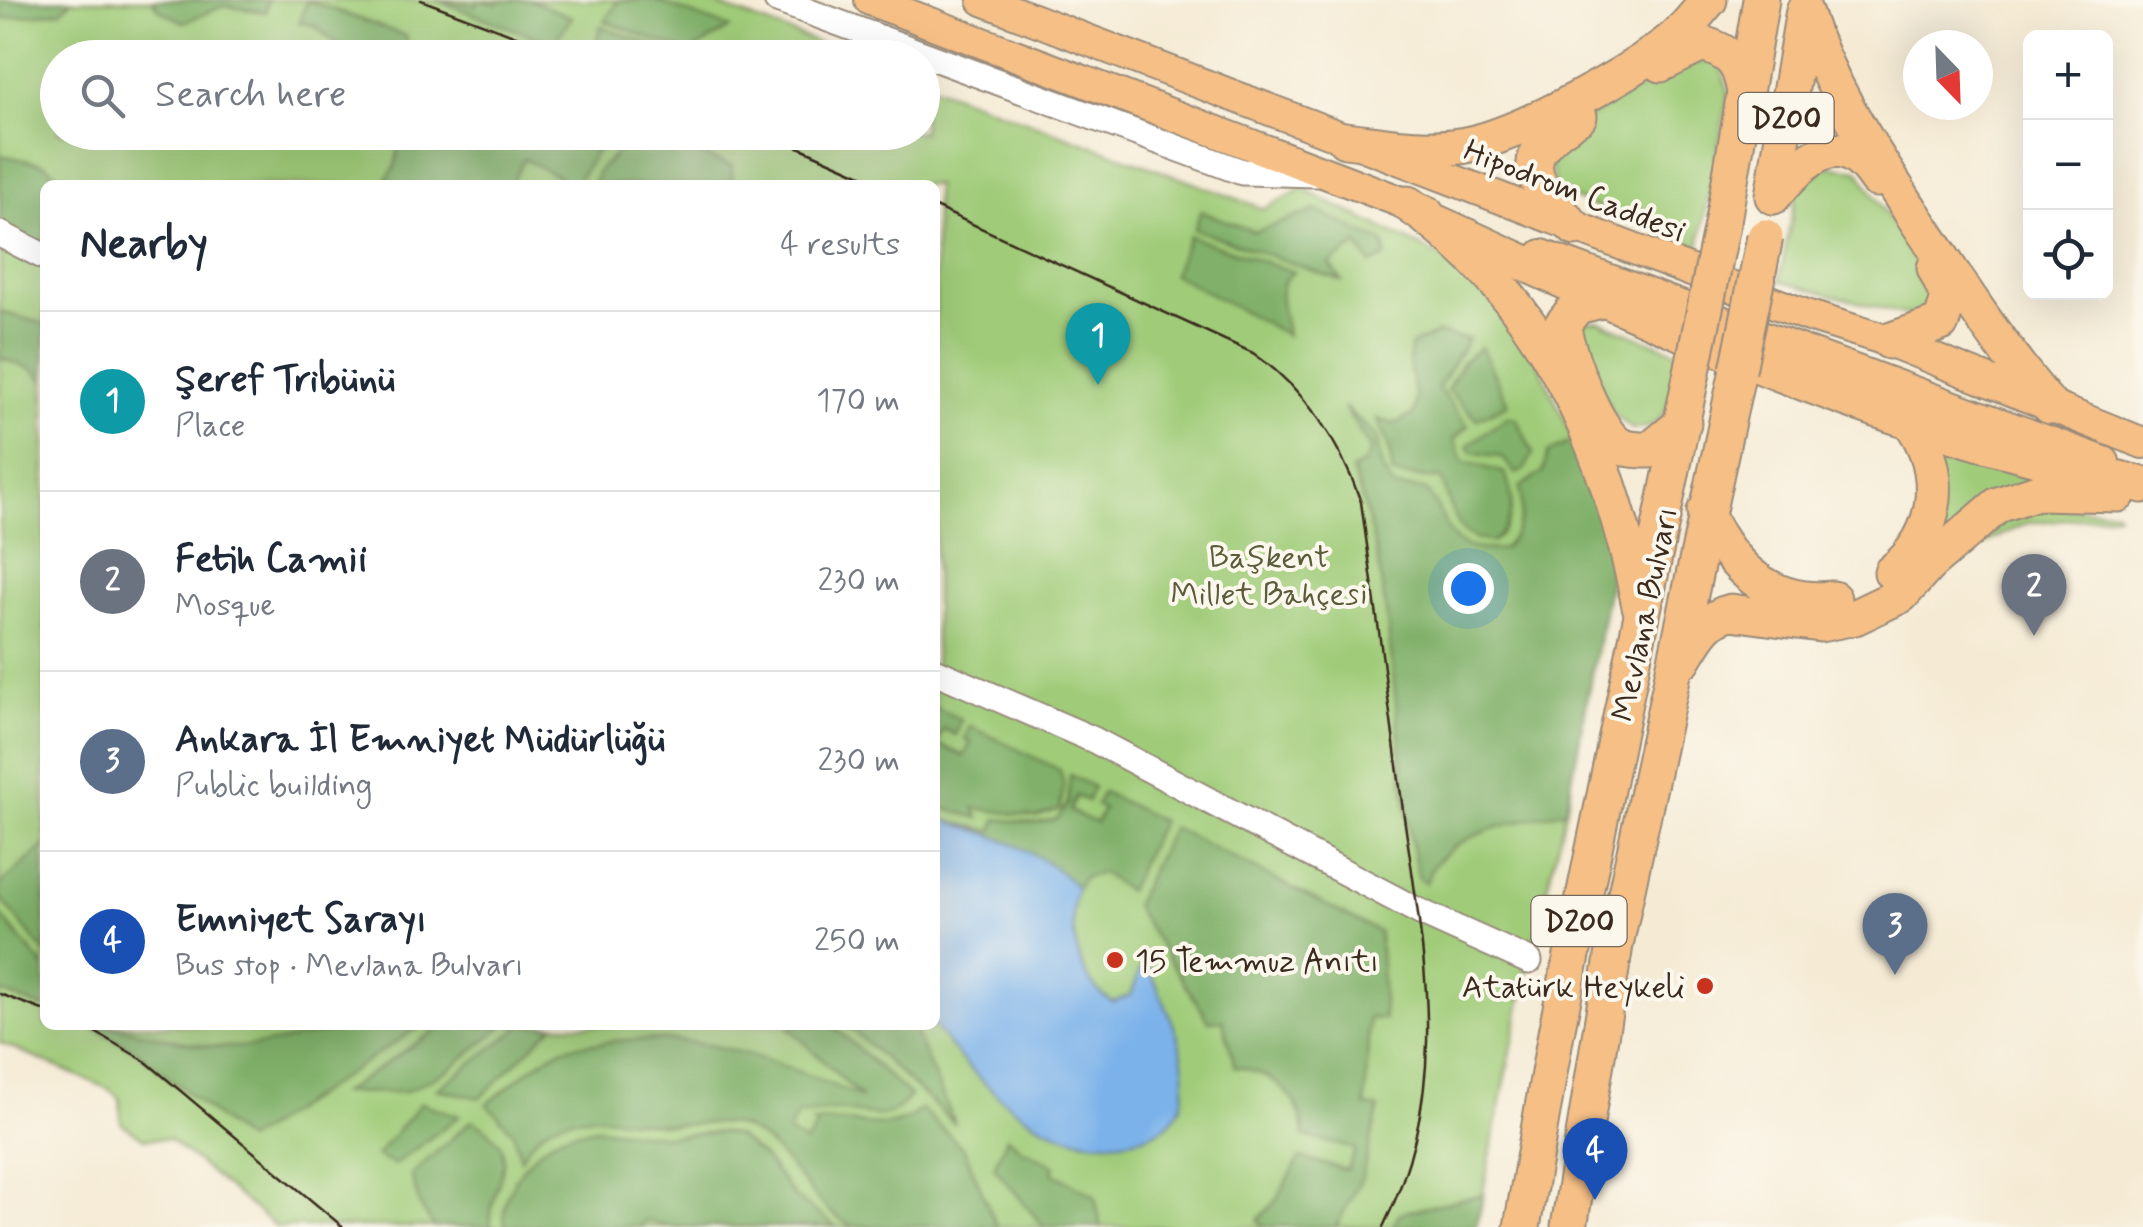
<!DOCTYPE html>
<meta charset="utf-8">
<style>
body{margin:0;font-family:Mynerve,sans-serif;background:#f2f2f3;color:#1f2937}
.controls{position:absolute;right:30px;top:30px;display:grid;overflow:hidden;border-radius:15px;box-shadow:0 10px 40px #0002}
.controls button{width:90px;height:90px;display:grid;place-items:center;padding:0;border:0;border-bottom:2px solid #e0e1e3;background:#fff;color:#1f2937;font:50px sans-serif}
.compass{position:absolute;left:1903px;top:30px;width:90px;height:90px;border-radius:50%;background:#fff;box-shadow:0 10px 40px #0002;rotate:157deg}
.you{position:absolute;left:1468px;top:588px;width:35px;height:35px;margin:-25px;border:8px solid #fff;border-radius:50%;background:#1a73e8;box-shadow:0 0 0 15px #1a73e833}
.badge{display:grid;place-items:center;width:65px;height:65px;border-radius:50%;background:#111827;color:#fff;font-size:32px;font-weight:700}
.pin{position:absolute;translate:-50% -82px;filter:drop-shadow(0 2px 5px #0008)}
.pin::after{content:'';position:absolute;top:52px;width:35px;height:30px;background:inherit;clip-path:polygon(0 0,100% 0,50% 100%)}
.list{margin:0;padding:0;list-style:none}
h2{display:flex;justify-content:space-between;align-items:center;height:130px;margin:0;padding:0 40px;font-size:42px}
h2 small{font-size:32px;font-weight:400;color:#747a83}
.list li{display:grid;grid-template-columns:65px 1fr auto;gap:30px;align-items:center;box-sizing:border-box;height:180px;padding:0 40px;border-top:2px solid #e0e1e3}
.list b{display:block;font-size:38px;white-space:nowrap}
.list p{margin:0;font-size:32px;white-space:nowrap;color:#747a83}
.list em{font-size:32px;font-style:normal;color:#747a83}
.icon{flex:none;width:55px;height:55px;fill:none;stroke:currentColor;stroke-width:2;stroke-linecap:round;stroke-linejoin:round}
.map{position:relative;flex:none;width:2143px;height:1227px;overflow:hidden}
.search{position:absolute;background:#fff;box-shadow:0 10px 40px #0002;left:40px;top:40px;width:900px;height:110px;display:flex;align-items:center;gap:25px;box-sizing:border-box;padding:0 35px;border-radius:55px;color:#747a83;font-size:38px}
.panel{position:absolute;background:#fff;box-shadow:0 10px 40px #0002;left:40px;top:180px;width:900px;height:850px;border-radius:15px}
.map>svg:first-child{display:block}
.green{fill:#a0cc79;stroke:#6e7b4c;stroke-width:2.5;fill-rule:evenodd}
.forest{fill:#80b069;stroke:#5e6d44;stroke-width:2.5}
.water{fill:#7bb2ea;stroke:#5b6e84;stroke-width:2.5}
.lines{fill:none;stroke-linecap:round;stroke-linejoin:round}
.minor-casing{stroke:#988a7a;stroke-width:29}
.major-casing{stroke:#988a7a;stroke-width:34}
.highway-casing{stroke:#988a7a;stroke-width:39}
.minor{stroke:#fff;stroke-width:25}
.major{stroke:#f5bf86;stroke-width:30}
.highway{stroke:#f5bf86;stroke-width:35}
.tram{stroke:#3b2a1e;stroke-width:2.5}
.highway-bridge-casing{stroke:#988a7a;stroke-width:39;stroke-linecap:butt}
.highway-bridge{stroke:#f5bf86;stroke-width:35}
.poi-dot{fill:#c8321e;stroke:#fbf7ec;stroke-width:4}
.labels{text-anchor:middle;stroke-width:8;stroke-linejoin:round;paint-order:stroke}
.shield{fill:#fbf7ec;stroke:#75685c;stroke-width:2.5}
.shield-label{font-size:30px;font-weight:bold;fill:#3b2a1e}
.street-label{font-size:32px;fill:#3b2a1e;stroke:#fbf7ec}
.park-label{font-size:32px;fill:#595b39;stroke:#fbf7ec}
.poi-label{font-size:32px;fill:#3b2a1e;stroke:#fbf7ec;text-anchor:start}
</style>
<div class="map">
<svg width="2143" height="1227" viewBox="0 0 2143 1227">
<rect width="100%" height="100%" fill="#fbf7ec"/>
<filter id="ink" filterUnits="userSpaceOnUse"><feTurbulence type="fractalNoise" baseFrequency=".01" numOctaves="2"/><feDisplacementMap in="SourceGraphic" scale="20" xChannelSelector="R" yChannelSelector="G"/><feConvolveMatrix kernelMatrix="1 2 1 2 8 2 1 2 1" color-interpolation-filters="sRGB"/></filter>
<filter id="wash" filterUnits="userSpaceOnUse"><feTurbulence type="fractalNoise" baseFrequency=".0048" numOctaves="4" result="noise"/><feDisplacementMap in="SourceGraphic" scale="40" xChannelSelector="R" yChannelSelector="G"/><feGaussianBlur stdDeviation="2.25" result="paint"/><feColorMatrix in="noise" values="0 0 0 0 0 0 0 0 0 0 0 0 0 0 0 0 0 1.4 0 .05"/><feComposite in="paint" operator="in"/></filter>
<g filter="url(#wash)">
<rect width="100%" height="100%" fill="#f5ebd5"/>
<!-- green -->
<g class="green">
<path d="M0,0H704L855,57L58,58V132H922L923,83L1264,209L1302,189L1444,258L1517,317L1583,460L1610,580L1566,810L1529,961L1476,1227H276L169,1139H144L121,1123L120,1098L107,1088L0,1043ZM45,185H935V1025H45Z"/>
<path d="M1718,58L1729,92L1699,247L1555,191L1547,145L1556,137L1671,69Z"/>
<path d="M1819,165L1858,170L1932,285L1934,310L1916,316L1903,314L1779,281L1796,194Z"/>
<path d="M1598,321L1678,352C1672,384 1675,430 1632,429L1613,414L1574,332L1582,322Z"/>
<path d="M1936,443L2034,480L1933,547Z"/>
<path d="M2021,507L2115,510L2117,514L2028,523L1965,552Z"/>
</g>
<!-- forest -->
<g class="forest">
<path d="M0,0H72L61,11L0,19Z"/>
<path d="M152,0H268L265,12L224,6L184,22L161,11Z"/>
<path d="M307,0L406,36L409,57H353L315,26L299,22Z"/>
<path d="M436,0L476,5L478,0L497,4L499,0H530L572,17L553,44Z"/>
<path d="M618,0H653L730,28L689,53L605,21Z"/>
<path d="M600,26L684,57H685H593Z"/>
<path d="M638,132L732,166V185H594L597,172Z"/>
<path d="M401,133V132L615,133L594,154L575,185L524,159L510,185H382L395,167Z"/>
<path d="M0,155L44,164L71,185H45V250L0,227Z"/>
<path d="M1316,210L1384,243L1386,256L1371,264L1357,245L1330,264L1342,281L1194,229L1201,211L1255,232Z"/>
<path d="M1189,236L1294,272C1271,284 1284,312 1287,335L1173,274Z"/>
<path d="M0,312L45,324V381L32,369L0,358Z"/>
<path d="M1437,333L1468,339L1438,388L1468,426L1454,439L1463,461L1505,473C1515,498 1515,524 1493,541C1455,541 1452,509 1442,479L1393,475L1389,448L1377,419L1394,424L1413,415C1422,390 1403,370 1411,345Z"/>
<path d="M1481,347L1508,404L1477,419L1447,390L1463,361Z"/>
<path d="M1344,407L1376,436L1382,469L1393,487L1426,490C1454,526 1441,554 1503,549C1522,530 1524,512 1520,487L1542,473L1548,453L1574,440L1608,540L1610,580L1566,810C1522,822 1439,832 1426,883L1419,879L1412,847C1392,724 1397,587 1352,470L1364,463L1371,450Z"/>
<path d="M1507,417L1516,418L1533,453L1525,469L1516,474L1502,457L1472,452L1468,445Z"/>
<path d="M935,707L961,720L956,735L943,729L937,744L964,756L971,742L965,739L970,726L1060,770L1064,785L1060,809L1036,817L974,808L979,818L935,806Z"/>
<path d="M1070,775L1093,787L1088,801L1076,796L1070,811L1096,823L1103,809L1096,805L1103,792L1161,821L1128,891L1102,873L1084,877L1077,888L1045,861L945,821L993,831L997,819L1036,823L1057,819L1068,803Z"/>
<path d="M1172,827L1379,932L1384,1019L1369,1018L1365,1106L1379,1108L1362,1177L1336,1227H1265L1258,1220L1275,1202L1300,1158L1347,1170L1356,1149L1304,1136C1303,1098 1272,1071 1235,1067L1223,1020L1209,1021L1134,906Z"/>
<path d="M45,845V953L0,897V885Z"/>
<path d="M0,914L45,968V1009L0,992Z"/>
<path d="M88,1025C138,1025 181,1048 232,1047C277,1046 317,1032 360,1025C380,1022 402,1025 422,1025L246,1141L135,1050Z"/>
<path d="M443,1025H504L450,1069L405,1092L342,1093Z"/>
<path d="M523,1025H554L480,1098L437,1089Z"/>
<path d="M786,1025H832L910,1096C888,1126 869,1113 837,1110C824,1109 810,1116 798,1114L788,1132L806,1143L817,1126L813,1123C852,1115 889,1140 921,1109L964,1149L997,1227C972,1227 868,1227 852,1226C814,1208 796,1166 765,1141C728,1111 704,1128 663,1124C610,1119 550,1099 521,1159L513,1132L487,1104C510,1087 536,1061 562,1049C573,1044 589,1044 600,1043C695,1028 778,1061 862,1098Z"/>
<path d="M847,1025H912L955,1124Z"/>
<path d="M421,1103L459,1116L394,1165L376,1156Z"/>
<path d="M472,1120C532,1153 487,1180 491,1227H434L420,1206L411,1175Z"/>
<path d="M597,1128L670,1136L721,1132L737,1136L764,1158L795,1197L837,1227H672L646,1220L639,1227H506C496,1196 527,1158 551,1141C564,1132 582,1131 597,1128Z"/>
<path d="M1007,1137L1023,1150L1054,1165V1174L1095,1196L1101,1227H1044L994,1167Z"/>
<path d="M1484,1194L1476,1227H1392L1400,1213Z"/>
</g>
<!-- water -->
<path class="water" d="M935,818C982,830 1045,851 1077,888C1066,924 1077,983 1113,1002L1131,995L1144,959C1163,1000 1192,1051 1183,1097C1179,1119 1163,1131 1142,1137C1054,1162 983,1090 934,1026Z"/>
</g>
<g filter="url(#ink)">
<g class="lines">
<!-- minor casing -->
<g class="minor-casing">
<g id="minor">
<path d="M777,0L1242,172L1316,174"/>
<path d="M0,234L45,257"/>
<path d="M935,671L1094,740L1418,911L1529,961"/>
</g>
</g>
<!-- major casing -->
<g class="major-casing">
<g id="major">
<path d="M870,0L1428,212"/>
<path d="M983,0L1806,315L1889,341L2143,443"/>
<path d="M1542,255L2104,462"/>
</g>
</g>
<!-- highway casing -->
<g class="highway-casing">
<g id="highway">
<path d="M1804,11C1828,86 1870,147 1912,213C1956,279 1998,345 2050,406"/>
<path d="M1661,64L1702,44C1735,53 1741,66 1746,98"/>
<path d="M1345,140C1388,145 1432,154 1475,143C1529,129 1628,75 1672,40C1686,29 1697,13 1709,0"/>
<path d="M1773,196C1804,159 1840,124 1876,179"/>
<path d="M1773,196L1803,16"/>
<path d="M1408,204C1546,299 1608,447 1640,606"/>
<path d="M1724,215L1761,0"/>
<path d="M1430,220C1609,301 1791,388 1981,443C2034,458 2089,471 2143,485"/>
<path d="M1575,228C1526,178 1515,155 1579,116"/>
<path d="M1606,299L1577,306L1562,325C1568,353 1595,431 1619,445C1628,450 1640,450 1650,450L1683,423"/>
<path d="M1889,341L1941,323L1949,298L1935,268"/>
<path d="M1705,512C1730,566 1769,606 1833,599"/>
<path d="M1892,572C1942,533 1946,467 1908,418"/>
<path d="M1683,660C1696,639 1705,618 1731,612L1820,624L1855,617L1901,595L1929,564L1998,505L2037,492L2118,494"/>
<path d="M1522,1227L1556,1033L1691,377"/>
<path d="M1569,1227L1615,945L1738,370"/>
</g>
</g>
<!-- minor -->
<use href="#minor" class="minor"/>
<!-- major -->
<use href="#major" class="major"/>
<!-- highway -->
<use href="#highway" class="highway"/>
<!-- tram -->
<g class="tram">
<path d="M421,0L574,58"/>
<path d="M765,132L884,185"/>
<path d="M935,207L1253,353C1305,389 1340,443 1361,502C1375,602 1389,703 1402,803C1423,953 1454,1084 1383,1227"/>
<path d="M0,994L45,1011"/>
<path d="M83,1025L145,1061L343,1227"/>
</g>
<!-- highway-bridge casing -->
<g class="highway-bridge-casing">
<g id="highway-bridge">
<path d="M1738,370L1765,237"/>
<path d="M1691,377L1724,215"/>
</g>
</g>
<!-- highway-bridge -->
<use href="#highway-bridge" class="highway-bridge"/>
</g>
</g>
<!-- markers -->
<g class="poi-dot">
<circle cx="1115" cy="960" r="10"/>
<circle cx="1705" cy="986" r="10"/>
</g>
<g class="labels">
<!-- shield labels -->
<g class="shield">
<rect x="1738.5" y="93" width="95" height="50" rx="8"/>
<rect x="1531.5" y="896" width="95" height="50" rx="8"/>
</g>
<g class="shield-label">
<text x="1786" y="128">D200</text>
<text x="1579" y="931">D200</text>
</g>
<!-- street labels -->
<g class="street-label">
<text transform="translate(1575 190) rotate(21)" y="11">Hipodrom Caddesi</text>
<text transform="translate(1644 614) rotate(-78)" y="11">Mevlana Bulvarı</text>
</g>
<!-- park labels -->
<g class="park-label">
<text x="1269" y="567">Başkent<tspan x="1269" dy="37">Millet Bahçesi</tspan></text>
</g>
<!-- poi labels -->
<g class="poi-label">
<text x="1135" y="971">15 Temmuz Anıtı</text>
<text x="1685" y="997" text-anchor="end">Atatürk Heykeli</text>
</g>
</g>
</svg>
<div class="controls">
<button>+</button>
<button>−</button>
<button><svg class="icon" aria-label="locate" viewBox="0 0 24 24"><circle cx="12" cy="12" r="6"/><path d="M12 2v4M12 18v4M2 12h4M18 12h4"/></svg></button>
</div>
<svg class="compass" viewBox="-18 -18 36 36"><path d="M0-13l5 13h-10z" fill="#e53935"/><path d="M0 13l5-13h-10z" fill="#747a83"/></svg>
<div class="you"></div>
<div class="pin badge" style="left:1098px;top:385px;background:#0f9aa8">1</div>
<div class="pin badge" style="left:2034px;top:636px;background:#6b7280">2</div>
<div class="pin badge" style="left:1895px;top:975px;background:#5c6f8a">3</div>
<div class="pin badge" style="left:1595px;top:1200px;background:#1a4fb4">4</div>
<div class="search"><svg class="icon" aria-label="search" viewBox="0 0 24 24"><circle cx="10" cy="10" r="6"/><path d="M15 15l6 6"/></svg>Search here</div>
<section class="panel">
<h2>Nearby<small>4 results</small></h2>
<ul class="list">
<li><span class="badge" style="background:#0f9aa8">1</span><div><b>Şeref Tribünü</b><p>Place</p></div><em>170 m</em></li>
<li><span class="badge" style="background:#6b7280">2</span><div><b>Fetih Camii</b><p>Mosque</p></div><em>230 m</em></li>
<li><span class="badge" style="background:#5c6f8a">3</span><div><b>Ankara İl Emniyet Müdürlüğü</b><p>Public building</p></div><em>230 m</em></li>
<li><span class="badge" style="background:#1a4fb4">4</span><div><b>Emniyet Sarayı</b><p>Bus stop · Mevlana Bulvarı</p></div><em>250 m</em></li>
</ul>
</section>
</div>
